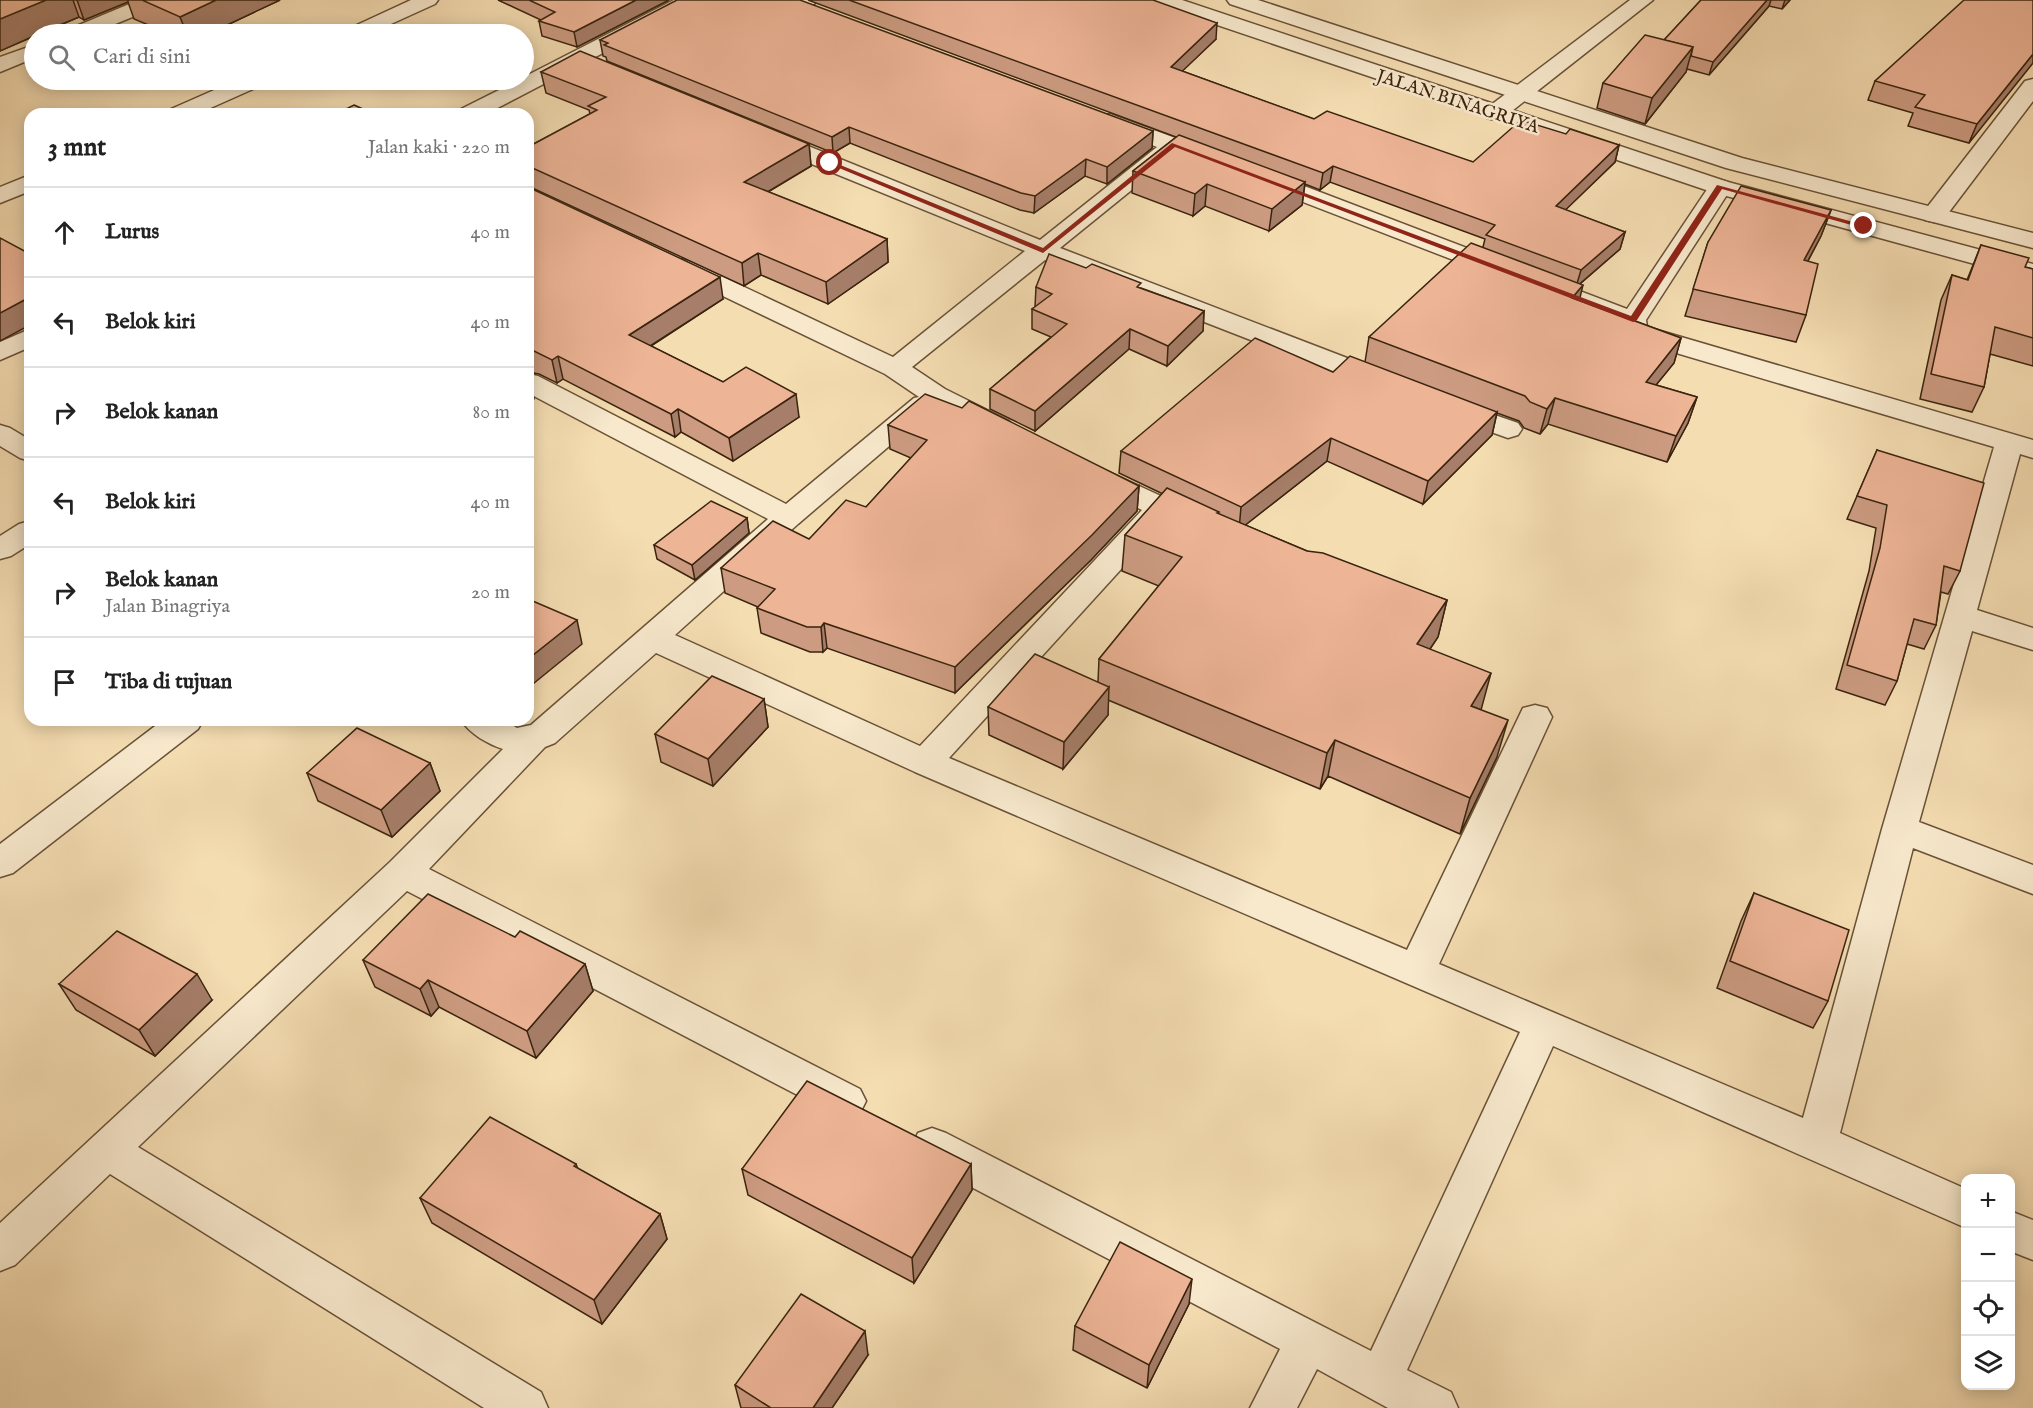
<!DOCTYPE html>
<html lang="id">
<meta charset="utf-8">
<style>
body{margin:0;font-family:"IM FELL English",serif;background:#f2f2f2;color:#222}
.controls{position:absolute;right:18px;bottom:18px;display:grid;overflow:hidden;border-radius:12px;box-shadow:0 3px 15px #0003}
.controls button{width:54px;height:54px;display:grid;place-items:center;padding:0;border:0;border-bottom:2px solid #e0e0e0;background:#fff;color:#222;font:30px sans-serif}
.stop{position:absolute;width:18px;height:18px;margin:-14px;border:4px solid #8f2418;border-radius:50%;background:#fff}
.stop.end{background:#8f2418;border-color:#fff;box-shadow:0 2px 6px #0008}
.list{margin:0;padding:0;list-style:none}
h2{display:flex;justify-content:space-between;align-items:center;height:78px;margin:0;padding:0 24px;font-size:26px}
h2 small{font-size:20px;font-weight:400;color:#767676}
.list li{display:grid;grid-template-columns:39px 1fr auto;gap:18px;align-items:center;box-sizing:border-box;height:90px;padding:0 24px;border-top:2px solid #e0e0e0}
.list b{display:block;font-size:22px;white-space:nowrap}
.list p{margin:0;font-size:20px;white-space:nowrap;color:#767676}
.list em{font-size:20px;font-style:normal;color:#767676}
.icon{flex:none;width:33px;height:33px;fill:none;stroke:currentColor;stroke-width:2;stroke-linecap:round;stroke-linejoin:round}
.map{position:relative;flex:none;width:2033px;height:1408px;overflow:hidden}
.search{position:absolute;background:#fff;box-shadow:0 3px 15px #0003;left:24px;top:24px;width:510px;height:66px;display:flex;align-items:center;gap:15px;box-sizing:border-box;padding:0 21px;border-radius:33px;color:#767676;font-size:22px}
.panel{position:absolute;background:#fff;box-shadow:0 3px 15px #0003;left:24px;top:108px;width:510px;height:618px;border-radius:18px}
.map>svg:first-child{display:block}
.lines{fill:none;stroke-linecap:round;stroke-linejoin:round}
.minor-casing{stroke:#695237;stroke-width:3}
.tertiary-casing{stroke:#695237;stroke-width:3}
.minor{fill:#f8e9cd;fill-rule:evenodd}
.tertiary{fill:#f8e9cd;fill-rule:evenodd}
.wall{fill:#cc9b81;stroke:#3a240e;stroke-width:1.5}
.shaded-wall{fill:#a67e69;stroke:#3a240e;stroke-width:1.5}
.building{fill:#edb496;stroke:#3a240e;stroke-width:1.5}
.route{fill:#8f2418}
.labels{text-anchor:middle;stroke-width:5;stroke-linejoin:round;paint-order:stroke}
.far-street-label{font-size:18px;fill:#3a240e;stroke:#f8e9cd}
</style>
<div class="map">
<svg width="2033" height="1408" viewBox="0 0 2033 1408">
<rect width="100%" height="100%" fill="#f5ddb2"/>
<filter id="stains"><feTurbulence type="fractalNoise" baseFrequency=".00333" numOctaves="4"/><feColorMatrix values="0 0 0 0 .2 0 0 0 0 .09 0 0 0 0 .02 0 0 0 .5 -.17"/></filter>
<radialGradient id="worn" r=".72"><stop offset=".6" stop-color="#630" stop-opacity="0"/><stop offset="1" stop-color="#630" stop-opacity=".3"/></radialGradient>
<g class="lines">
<!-- minor casing -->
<g class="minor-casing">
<g id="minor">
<path d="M139,0H167L164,4L91,34H63L67,30Z"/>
<path d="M411,0H438L435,4L369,34H342L346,30Z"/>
<path d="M674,0H700L697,4L486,114H458L461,109L519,80H524V77Z"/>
<path d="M774,0H817L814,4L797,11L777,4Z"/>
<path d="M1630,0H1653L1503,118L1495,120L1487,118L1484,113L1487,108Z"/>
<path d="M34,45V58L0,72V57Z"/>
<path d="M2033,79V101L1943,220L1934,222L1925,220L1922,215L1925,210L2025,81Z"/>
<path d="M237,80H265L262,85L197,114H168L171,109Z"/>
<path d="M1110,114L1219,154L1223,159L1219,164L1211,166L1176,154L1060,248L1394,376L1398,382L1394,388L1384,390L1374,388L1045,260L912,367L945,389L1009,421L1013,427L1009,433C985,439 957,417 936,406L798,524L675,635L920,746L1142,510L1089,484L1085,478L1089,472L1099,469L1109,472L1204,516L1208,523L1204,530L1193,533L1165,521L949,758L1407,950L1523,708L1535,705L1547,708L1552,717L1439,964L1803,1118L1882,829L1994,447L1629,339L1619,327V324L1254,183L1250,178L1254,173L1262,171L1270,173L1627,309L1712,182L1720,180L1728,182L1732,187L1646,320L1647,327L2033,440V458L2020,454L1977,610L2033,628V650L1972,631L1919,822L2033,865V894L1913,848L1840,1133L1966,1189V1228L1553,1046L1407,1370L1451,1392L1458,1408H1388L1317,1369L1297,1408H1250L1280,1349L918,1159L912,1146L918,1133L932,1128L946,1133L1371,1351L1520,1032L915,772L656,653L555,743L545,747L429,869L860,1089L866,1101L860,1113L846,1118L832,1113L407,891L138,1147L541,1392L548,1408H484L110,1174L15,1265L0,1271V1223L390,862L503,749C488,744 470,734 461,720H503L517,728L531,725L768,519L528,393V374L538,376L786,504L914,398L919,397L885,374L673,272L669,267L673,262L682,259L691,262L893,357L1025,251L760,143L757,138L760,133L768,131L776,133L1040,240L1157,147L1102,126L1099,121L1102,116Z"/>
<path d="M30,175V191L0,203V187Z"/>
<path d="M30,329V347L0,360V342Z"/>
<path d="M1454,401L1518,423L1522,429L1518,435L1508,438L1444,415L1440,409L1444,403Z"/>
<path d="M0,425L10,428L30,440V461L20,458L0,446Z"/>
<path d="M30,521V544L11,556L0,559V536L19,524Z"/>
<path d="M163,720H203L198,729L13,873L0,877V844Z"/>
<path d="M2010,1211L2033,1220V1260L2010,1251Z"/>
</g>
</g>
<!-- tertiary casing -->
<g class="tertiary-casing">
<g id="tertiary">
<path d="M1152,0H1182L1728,182L2033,264V280L1712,192L1155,4Z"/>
<path d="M1227,0H1258L1742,158L2033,233V248L1726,168L1230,4Z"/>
</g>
</g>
<!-- minor -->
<use href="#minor" class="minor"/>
<!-- tertiary -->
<use href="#tertiary" class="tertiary"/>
</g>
<!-- wall -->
<g class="wall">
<path d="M0,0H280L208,34H170L134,19L128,2L84,20L79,17L0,51Z"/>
<path d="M498,0H669L577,47L542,36L539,21L541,20Z"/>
<path d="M808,0H1153L1216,39L1182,71L1314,119L1473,162L1566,134L1619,145L1615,162L1565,210L1625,232L1620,249L1580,284L1579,300L1681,338L1674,363L1656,385L1697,397L1688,423L1667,462L1548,424L1540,434L1524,428L1519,421L1497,413L1492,435L1423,504L1327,461L1245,525L1307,551L1447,600L1438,637L1430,649L1481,710L1497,757L1460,834L1328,776L1320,789L1108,700V715L1063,769L989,735L988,707L1098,682L1099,659L1159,586L1122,571L1125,535L1163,494L1119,473L1121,451L1333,372L1365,362L1369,337L1483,247L1485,239L1330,182L1320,190L1305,184L1302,205L1269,231L1205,206L1193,216L1132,193L1133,171L1176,137Z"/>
<path d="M1701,0H1790L1782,9L1769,6L1709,75L1687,69L1686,72L1645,124L1597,108L1603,83L1664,40Z"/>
<path d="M2033,0L1969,143L1908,126L1913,113L1868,100L1875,81Z"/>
<path d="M600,40L1153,131L1152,148L1107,184L1085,176L1034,213L1020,210L850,143L833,153L607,61L606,57L603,56Z"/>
<path d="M541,72L809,144L811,166L768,192L887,239L888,262L828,304L761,275L744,286L528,186V147L590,114L589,110L546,93Z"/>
<path d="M528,187L723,299L651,346L723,382L799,417L733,461L681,432L675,437L563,379L557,383L539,374L528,372Z"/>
<path d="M1831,210L1821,236L1808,261L1806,315L1796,342L1685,316L1708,242Z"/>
<path d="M1981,245L2025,267L2033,269V366L1990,354L1984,387L1972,412L1920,399L1941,300L1952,275L1967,280Z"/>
<path d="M1036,287L1141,288L1204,311L1203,331L1167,366L1129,349L1035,431L990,409V389L1051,337L1032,329V309L1035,307Z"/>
<path d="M888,425L1139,486L1137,511L1091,560L955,693L827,648L823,652H810L761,633L757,608L758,607L725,593L721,568L809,539L866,507L911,458L890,449Z"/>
<path d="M1877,450L1960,571L1948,594L1941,592L1936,625L1924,649L1907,644L1897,681L1885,705L1836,689L1869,571L1876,528L1847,519Z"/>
<path d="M747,518L749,533L695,580L657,559L654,545Z"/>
<path d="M764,699L768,727L713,786L661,762L655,734Z"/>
<path d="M430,763L440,791L392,837L318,801L307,773Z"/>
<path d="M1754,893L1828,1001L1813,1028L1717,988L1741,921Z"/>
<path d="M515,937L585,964L593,991L536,1058L439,1007L431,1016L375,987L363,960Z"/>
<path d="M59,984L212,1000L155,1056L76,1010Z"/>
<path d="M576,1164L578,1169L660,1214L667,1239L602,1324L432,1223L420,1198Z"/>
<path d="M971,1164L972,1190L914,1283L748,1195L742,1169Z"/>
<path d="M1189,1304L1147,1388L1073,1350L1075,1326Z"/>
<path d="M868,1355L832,1408H741L735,1385Z"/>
</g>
<!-- shaded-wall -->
<g class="shaded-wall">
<path d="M46,0H73L79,17L38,34H34V36L0,51V19Z"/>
<path d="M77,0H128V2L84,20Z"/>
<path d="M216,0H280L208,34H187L180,17Z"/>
<path d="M636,0H669L577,47L574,32Z"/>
<path d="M1767,0H1771L1769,6L1709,75L1713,62Z"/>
<path d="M1785,0H1790L1782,9Z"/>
<path d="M1217,23L1216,39L1170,83L1171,67Z"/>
<path d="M1693,47L1686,72L1645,124L1652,98Z"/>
<path d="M2033,54V63L1969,143L1977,124Z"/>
<path d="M849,127L850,143L833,153L832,137Z"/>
<path d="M1153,131L1152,148L1107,184V167Z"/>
<path d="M809,144L811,166L747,204L744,182Z"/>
<path d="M1619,145L1615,162L1552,223L1556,206Z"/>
<path d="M1086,159L1085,176L1034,213L1035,196Z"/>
<path d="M1333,166L1330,182L1320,190L1323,173Z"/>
<path d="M1305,182L1302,205L1269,231L1272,209Z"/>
<path d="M1207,184L1205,206L1193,216L1195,194Z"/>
<path d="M1831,210L1821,236L1794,287L1804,260Z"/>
<path d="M1625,232L1620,249L1576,287L1581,270Z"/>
<path d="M887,239L888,262L828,304L826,282Z"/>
<path d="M758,253L761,275L744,286L742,263Z"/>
<path d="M720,277L723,299L633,357L629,335Z"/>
<path d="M1583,285L1577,310L1572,298Z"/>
<path d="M30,297V325L0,341V313Z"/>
<path d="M1204,311L1203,331L1167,366L1168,346Z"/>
<path d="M1130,329L1129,349L1035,431V411Z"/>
<path d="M1681,338L1674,363L1638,407L1646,382Z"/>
<path d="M558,356L563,379L557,383L552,360Z"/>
<path d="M528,376H529L534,399L528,403Z"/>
<path d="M796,394L799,417L733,461L729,438Z"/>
<path d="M1697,397L1688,423L1667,462L1676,436Z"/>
<path d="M1555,398L1548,424L1540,434L1547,409Z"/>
<path d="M678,409L681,432L675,437L671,414Z"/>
<path d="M1497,412L1492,435L1423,504L1428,481Z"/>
<path d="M1331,438L1327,461L1239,530L1241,507Z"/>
<path d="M1139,486L1137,511L1091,560L955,693V667Z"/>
<path d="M747,518L749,533L695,580L692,565Z"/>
<path d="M1447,600L1438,637L1409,680L1417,644Z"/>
<path d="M577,620L582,644L528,688V659Z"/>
<path d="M824,623L827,648L823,652L821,627Z"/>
<path d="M1491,673L1481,710L1471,706Z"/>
<path d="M1109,687L1108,715L1063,769L1064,742Z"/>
<path d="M764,699L768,727L713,786L708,759Z"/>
<path d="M1508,720L1497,757L1460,834L1470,798Z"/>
<path d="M1335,740L1328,776L1320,789L1327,753Z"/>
<path d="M430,763L440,791L392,837L381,810Z"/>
<path d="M585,964L593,991L536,1058L527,1031Z"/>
<path d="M197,974L212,1000L155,1056L139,1030Z"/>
<path d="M428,980L439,1007L431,1016L420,989Z"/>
<path d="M971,1164L972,1190L914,1283L912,1258Z"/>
<path d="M660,1214L667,1239L602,1324L594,1300Z"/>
<path d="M1192,1279L1189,1304L1147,1388L1149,1365Z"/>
<path d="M865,1331L868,1355L832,1408H813Z"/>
</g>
<!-- building -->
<g class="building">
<path d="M0,0H46L0,19Z"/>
<path d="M142,0H216L180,17Z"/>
<path d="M529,0H636L574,32L539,21L555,12Z"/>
<path d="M677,0H800L1153,131L1107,167L1086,159L1035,196L1021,193L849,127L832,137L604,45L608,43L600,40Z"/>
<path d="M849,0H1153L1217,23L1171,67L1314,119L1327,111L1473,162L1521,120L1566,134L1570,129L1619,145L1556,206L1625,232L1581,270L1486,235L1495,225L1333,166L1323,173Z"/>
<path d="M1701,0H1767L1713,62L1691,56L1693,47L1664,40Z"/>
<path d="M1964,0H2033V54L1977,124L1915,107L1925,95L1875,81Z"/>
<path d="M1645,35L1693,47L1652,98L1603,83Z"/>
<path d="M580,51L809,144L744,182L887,239L826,282L758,253L742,263L528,166V147L597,110L588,106L606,97L541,72Z"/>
<path d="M354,105L374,114H336Z"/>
<path d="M1179,135L1305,182L1272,209L1207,184L1195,194L1133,171Z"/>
<path d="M1741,186L1831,210L1804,260L1818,264L1806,315L1693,289L1708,242Z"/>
<path d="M528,187L720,277L629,335L723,382L746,367L796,394L729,438L678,409L671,414L558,356L552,360L534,351L528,350Z"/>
<path d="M0,238L30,254V297L0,313Z"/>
<path d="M1471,243L1583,285L1572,298L1681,338L1646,382L1697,397L1676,436L1555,398L1547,409L1530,402L1525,396L1369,337Z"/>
<path d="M1981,245L2029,258L2025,267L2033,269V338L1995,327L1984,387L1931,374L1952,275L1968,280Z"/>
<path d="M1049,254L1086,268L1092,264L1141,283L1137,287L1204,311L1168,346L1130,329L1035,411L990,389L1067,324L1032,309L1052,294L1036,287Z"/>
<path d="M1255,338L1333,372L1350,356L1497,412L1428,481L1331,438L1241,507L1121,451Z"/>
<path d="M925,394L962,408L969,401L1139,486L1092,535L955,667L824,623L821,627H807L757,608L775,589L721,568L773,521L809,539L846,500L866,507L927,440L888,425Z"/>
<path d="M1877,450L1984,483L1960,571L1944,566L1936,625L1914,619L1897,681L1847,665L1880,548L1887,505L1857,496Z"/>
<path d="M1167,488L1219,512L1217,513L1307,551L1323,553L1447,600L1417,644L1491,673L1471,706L1508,720L1470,798L1335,740L1327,753L1099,659L1182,557L1125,535Z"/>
<path d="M711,501L747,518L692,565L654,545Z"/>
<path d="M528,599L577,620L528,659Z"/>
<path d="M1035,654L1109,687L1064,742L988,707Z"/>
<path d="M712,676L764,699L708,759L655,734Z"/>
<path d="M357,728L430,763L381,810L307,773Z"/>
<path d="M1754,893L1849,930L1828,1001L1730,961Z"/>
<path d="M428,894L515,937L520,931L585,964L527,1031L428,980L420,989L363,960Z"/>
<path d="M117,931L197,974L139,1030L59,984Z"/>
<path d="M807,1081L971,1164L912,1258L742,1169Z"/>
<path d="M490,1117L576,1164L574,1166L660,1214L594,1300L420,1198Z"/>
<path d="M1120,1242L1192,1279L1149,1365L1075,1326Z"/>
<path d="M801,1294L865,1331L813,1408H771L735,1385Z"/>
</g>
<!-- route -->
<path class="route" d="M1172,143L1631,316L1717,185L1868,226L1862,228L1722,189L1637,320L1633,322L1175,147L1043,253L827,163L833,162L1043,248Z"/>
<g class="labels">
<!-- far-street labels -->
<g class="far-street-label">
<text transform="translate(1458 101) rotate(18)" y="6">JALAN BINAGRIYA</text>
</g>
</g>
<rect width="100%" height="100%" filter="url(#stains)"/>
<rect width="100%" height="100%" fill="url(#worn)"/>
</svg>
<div class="controls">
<button>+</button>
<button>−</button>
<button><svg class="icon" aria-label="locate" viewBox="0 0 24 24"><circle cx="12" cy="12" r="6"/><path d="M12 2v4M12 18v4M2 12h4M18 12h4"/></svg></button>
<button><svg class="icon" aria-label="layers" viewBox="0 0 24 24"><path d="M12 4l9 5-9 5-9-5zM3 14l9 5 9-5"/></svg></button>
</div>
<div class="stop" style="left:830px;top:163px"></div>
<div class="stop end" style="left:1864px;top:226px"></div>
<div class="search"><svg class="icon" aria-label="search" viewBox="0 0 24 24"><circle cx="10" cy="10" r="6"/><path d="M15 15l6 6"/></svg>Cari di sini</div>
<section class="panel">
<h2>3 mnt<small>Jalan kaki · 220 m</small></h2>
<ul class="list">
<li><svg class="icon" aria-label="ahead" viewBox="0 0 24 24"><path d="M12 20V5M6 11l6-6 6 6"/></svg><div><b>Lurus</b></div><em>40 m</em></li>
<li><svg class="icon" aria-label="left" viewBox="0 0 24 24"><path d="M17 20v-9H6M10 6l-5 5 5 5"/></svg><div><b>Belok kiri</b></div><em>40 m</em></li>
<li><svg class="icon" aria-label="right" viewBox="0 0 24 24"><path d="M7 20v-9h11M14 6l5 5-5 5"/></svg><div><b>Belok kanan</b></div><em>80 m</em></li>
<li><svg class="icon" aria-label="left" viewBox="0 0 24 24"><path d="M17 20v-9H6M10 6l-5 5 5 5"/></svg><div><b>Belok kiri</b></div><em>40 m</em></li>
<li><svg class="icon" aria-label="right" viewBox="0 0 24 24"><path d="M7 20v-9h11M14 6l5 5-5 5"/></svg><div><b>Belok kanan</b><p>Jalan Binagriya</p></div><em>20 m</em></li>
<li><svg class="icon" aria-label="arrive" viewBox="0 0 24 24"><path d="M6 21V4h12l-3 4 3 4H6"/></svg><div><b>Tiba di tujuan</b></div></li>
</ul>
</section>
</div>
